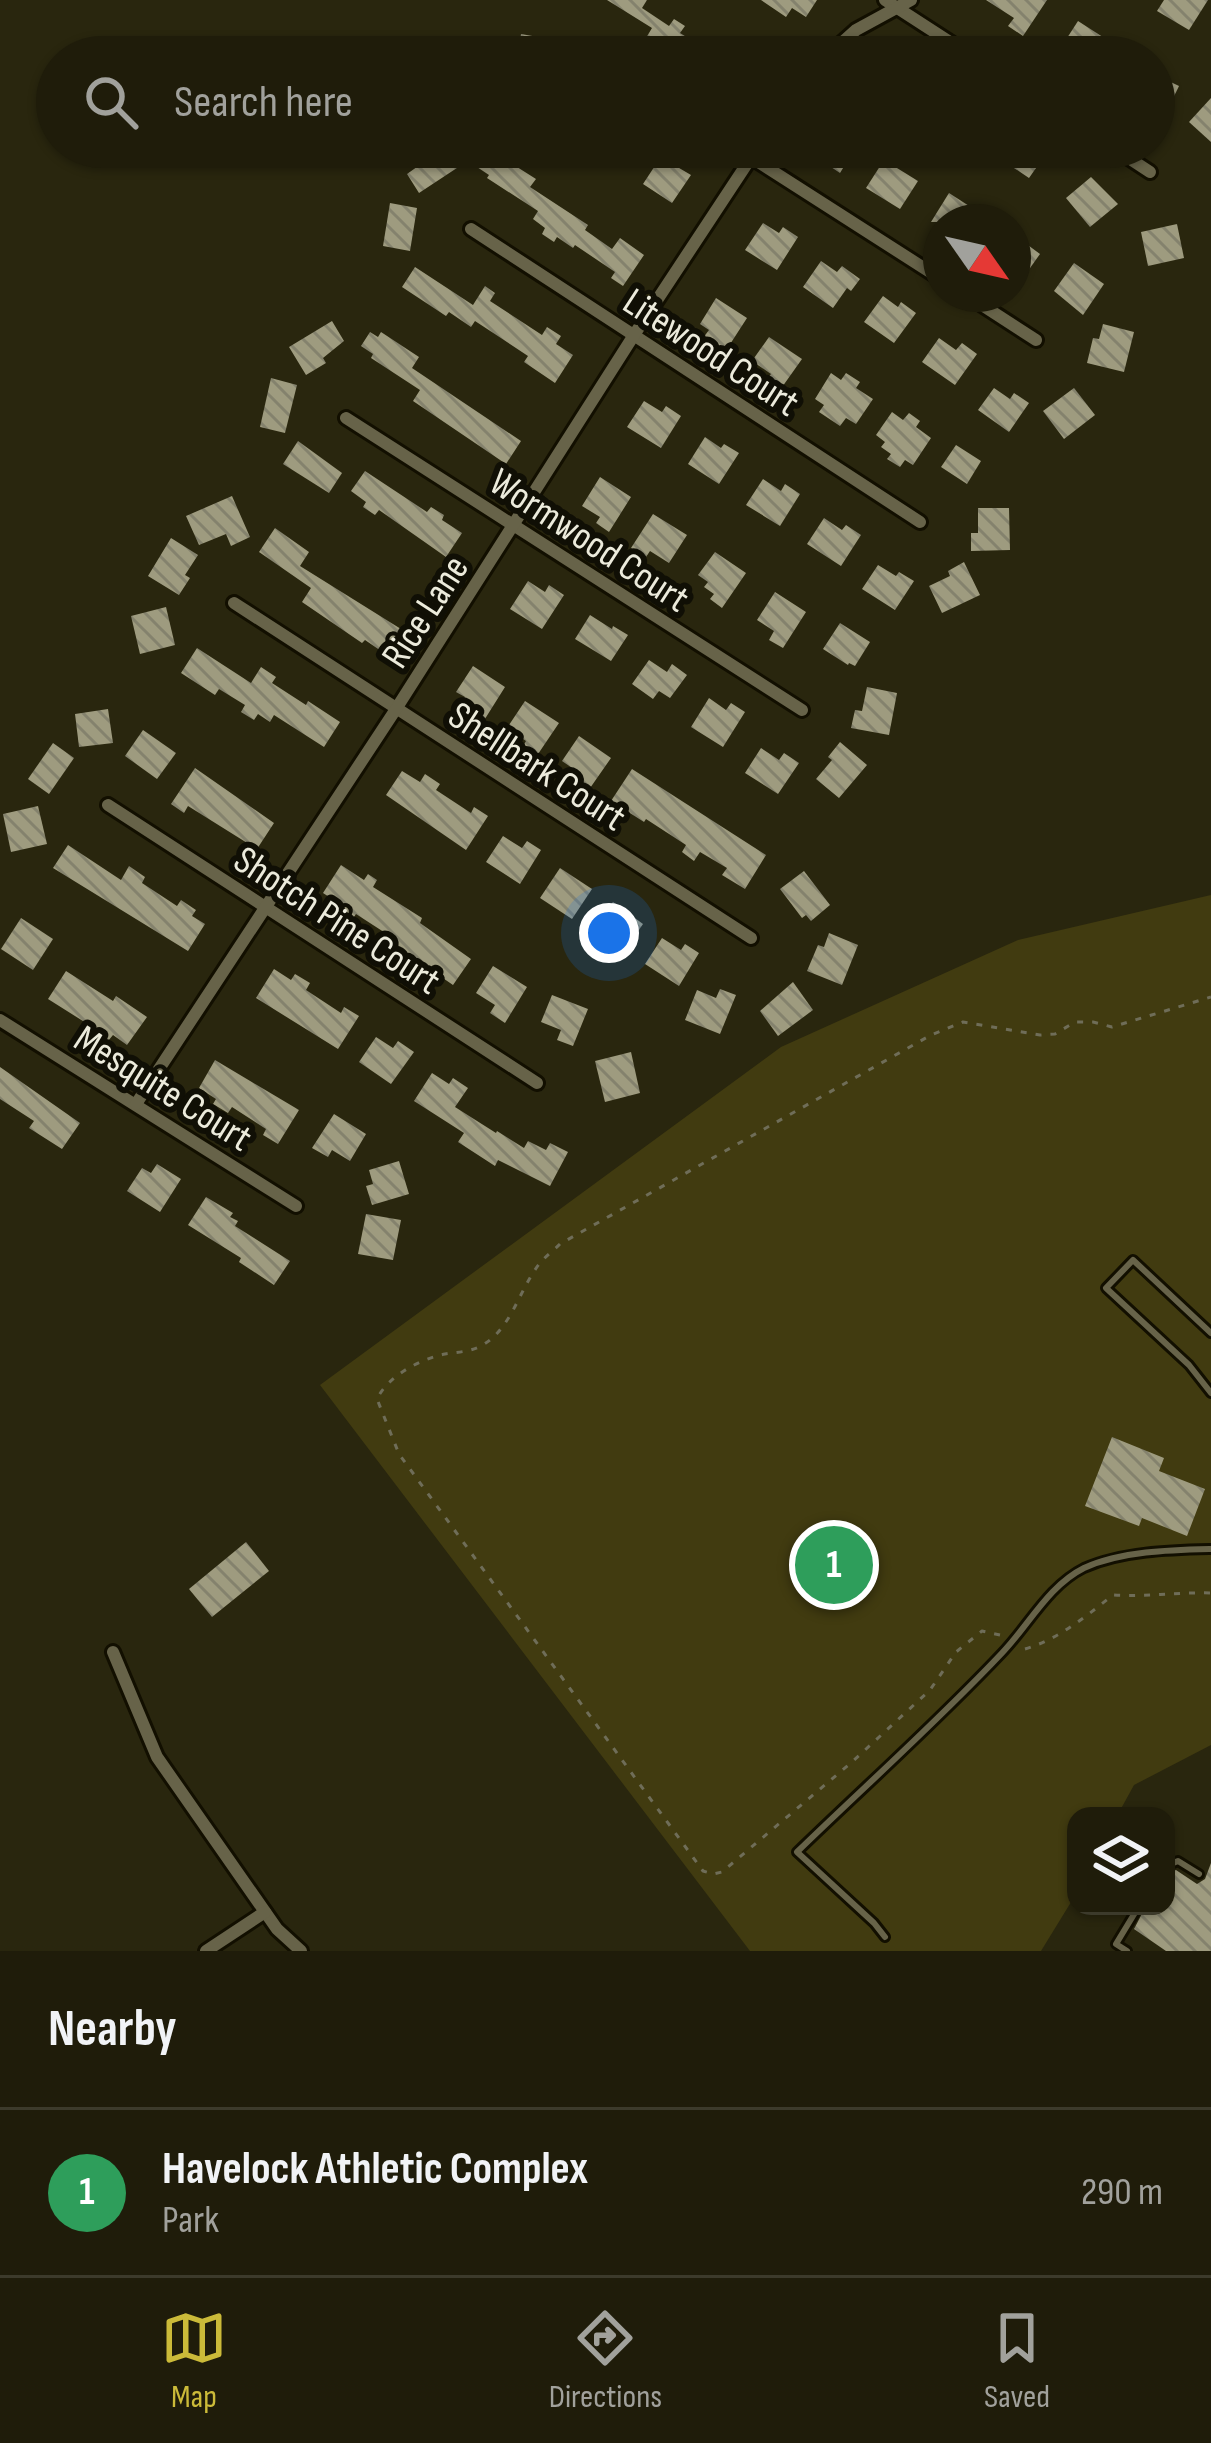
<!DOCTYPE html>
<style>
body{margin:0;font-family:"Sofia Sans Condensed",sans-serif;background:#272513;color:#f1f3f6}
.controls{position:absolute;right:36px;bottom:36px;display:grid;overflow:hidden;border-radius:24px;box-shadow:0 3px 9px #0004}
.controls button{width:108px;height:108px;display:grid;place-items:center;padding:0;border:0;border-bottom:3px solid #3c3a2b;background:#1f1c0a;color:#f1f3f6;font:60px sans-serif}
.compass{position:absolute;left:923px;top:204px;width:108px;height:108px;border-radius:50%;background:#1f1c0a;box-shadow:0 3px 9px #0004;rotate:124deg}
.you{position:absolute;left:609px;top:933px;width:42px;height:42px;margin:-30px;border:9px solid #fff;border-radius:50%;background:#1a73e8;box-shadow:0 0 0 18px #1a73e833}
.badge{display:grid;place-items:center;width:78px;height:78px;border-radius:50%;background:#cbba39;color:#fff;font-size:39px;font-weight:700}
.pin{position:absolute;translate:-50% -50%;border:6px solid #fff;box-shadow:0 3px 12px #0006}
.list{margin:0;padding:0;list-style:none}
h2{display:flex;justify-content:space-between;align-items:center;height:156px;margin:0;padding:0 48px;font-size:51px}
h2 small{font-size:39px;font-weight:400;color:#a1a19c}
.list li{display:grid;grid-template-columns:78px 1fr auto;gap:36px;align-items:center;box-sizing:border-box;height:168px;padding:0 48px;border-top:3px solid #3c3a2b}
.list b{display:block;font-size:45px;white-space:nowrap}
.list p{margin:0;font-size:39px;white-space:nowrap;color:#a1a19c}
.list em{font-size:39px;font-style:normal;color:#a1a19c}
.icon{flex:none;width:66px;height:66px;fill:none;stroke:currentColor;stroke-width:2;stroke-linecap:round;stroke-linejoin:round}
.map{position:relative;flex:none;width:1211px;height:1951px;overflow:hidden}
.search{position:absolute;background:#1f1c0a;box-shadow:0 3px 9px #0004;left:36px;right:36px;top:36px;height:132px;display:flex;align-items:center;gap:30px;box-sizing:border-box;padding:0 42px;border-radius:66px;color:#a1a19c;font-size:45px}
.sheet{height:324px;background:#1f1c0a}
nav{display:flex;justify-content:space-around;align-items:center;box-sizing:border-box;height:168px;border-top:3px solid #3c3a2b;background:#1f1c0a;font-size:33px;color:#a1a19c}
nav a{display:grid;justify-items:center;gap:6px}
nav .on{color:#cbba39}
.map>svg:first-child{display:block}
.green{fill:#413b10}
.building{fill:url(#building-back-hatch)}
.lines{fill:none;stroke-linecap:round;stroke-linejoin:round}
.lane-casing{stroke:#120f00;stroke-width:12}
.street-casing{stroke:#120f00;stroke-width:18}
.path{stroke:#6f6d58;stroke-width:3;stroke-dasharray:6 9;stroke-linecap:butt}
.lane{stroke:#676349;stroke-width:6}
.street{stroke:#676349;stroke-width:12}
.labels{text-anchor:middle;stroke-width:12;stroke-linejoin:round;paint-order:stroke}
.street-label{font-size:39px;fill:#ecebdc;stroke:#100f05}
</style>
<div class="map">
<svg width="1211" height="1951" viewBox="0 0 1211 1951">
<defs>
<pattern id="building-back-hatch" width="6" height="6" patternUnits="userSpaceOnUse" patternTransform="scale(3)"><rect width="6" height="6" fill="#9e9b7f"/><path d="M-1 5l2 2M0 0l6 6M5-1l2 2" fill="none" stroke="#84826d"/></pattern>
</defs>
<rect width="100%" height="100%" fill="#29260e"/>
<!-- green -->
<path class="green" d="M1211,895V1745L1134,1785L1117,1816H1076V1894L1041,1951H750L320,1385L781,1047L1018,940Z"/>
<!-- building -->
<g class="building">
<path d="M607,0H647L642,8L669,26L674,19L685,26L680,33L704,48L698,57H665L658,52L661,48L646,38L652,28Z"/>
<path d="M761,0H817L806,17L792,8L786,17Z"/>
<path d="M986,0H1047L1023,36L1008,26L1014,18Z"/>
<path d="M1164,0H1208L1189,30L1157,11Z"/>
<path d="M1078,21L1109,41L1099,57H1065L1058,52Z"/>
<path d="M521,34L538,37L535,53L528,52L527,57H493L496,36L520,40Z"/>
<path d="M1154,74L1179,86L1165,115L1154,110Z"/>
<path d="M1211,98V142L1189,122Z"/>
<path d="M431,147H452L463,164L419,193L407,174L421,164L417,156Z"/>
<path d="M817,147H856L840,173L825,163L830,156Z"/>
<path d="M1002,147H1059L1047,165L1041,161L1029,178L996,156Z"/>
<path d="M489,149L536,179L530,187L588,225L585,230L612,249L620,238L644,255L623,286L611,278L615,272L575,245L573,248L557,237L554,242L542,234L545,228L533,219L538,211L487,178L489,175L477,167Z"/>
<path d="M666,149L679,158L674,165L691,175L672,203L643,184Z"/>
<path d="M884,160L918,181L900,209L866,188Z"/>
<path d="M1091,177L1118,204L1090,227L1066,198Z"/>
<path d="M949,193L980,213L975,222H931Z"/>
<path d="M390,203L417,208L410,251L383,246Z"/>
<path d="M763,223L779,233L783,227L798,237L777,270L745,250Z"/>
<path d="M1177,224L1184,258L1148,266L1141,232Z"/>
<path d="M1013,234L1040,254L1013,292Z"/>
<path d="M821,261L837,272L842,266L860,279L851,291L847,288L833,308L803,287Z"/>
<path d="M1074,263L1104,284L1083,315L1054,291Z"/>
<path d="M415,267L473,305L485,286L495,293L490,301L542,335L547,327L561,336L556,344L573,355L555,383L524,362L528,356L475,321L471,327L449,312L446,316L402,287Z"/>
<path d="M883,296L898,307L901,302L916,313L894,343L864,322Z"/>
<path d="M716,298L747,318L725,352L703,338L709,330L700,324Z"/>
<path d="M332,321L344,341L323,358L326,363L306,375L289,347Z"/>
<path d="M1103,324L1134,332L1124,372L1087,363L1093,338L1099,339Z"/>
<path d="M370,332L378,337L381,332L419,357L412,368L521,441L506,464L413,401L420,390L371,358L373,354L361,346Z"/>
<path d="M769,337L802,359L780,390L766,380L771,374L752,361Z"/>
<path d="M939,338L956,350L962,343L977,354L955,385L922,362Z"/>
<path d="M831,373L841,380L846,373L860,382L856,388L873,399L856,424L846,418L840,426L819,412L824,405L815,399Z"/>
<path d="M271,378L297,385L285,433L260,427Z"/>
<path d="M994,388L1010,399L1014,393L1029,403L1009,432L978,410Z"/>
<path d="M1074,388L1095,415L1064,439L1043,411Z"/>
<path d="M644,401L662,412L666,406L681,416L661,448L627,427Z"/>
<path d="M892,412L903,420L909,413L920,421L916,427L931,438L913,465L905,460L900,467L887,459L891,454L881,447L885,442L876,435Z"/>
<path d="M705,437L721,448L724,444L739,453L719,484L688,464Z"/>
<path d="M298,441L342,473L329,493L283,464Z"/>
<path d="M956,445L981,461L967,484L941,467Z"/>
<path d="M365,471L427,512L431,507L444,515L442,520L462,533L446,557L379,510L375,515L363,507L366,502L351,491Z"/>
<path d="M600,477L631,497L609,532L596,523L600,517L582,506Z"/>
<path d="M763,479L781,491L785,484L800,494L780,526L746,505Z"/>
<path d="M232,496L250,537L231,546L226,534L199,545L186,516Z"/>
<path d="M978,508H1009L1010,550L971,551V533H978Z"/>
<path d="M653,514L687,535L669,563L650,551L646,557L631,548Z"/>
<path d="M824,518L842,530L846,525L861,535L841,566L807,544Z"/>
<path d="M275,528L309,552L300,566L401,629L384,653L365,640L362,643L302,602L311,588L259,552Z"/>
<path d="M171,538L198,555L185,575L190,578L179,595L148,576Z"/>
<path d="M715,552L746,573L722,608L710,599L714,594L704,587L708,582L698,575Z"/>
<path d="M964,562L980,595L942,613L929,586L950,576L948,571Z"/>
<path d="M878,565L896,576L899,572L914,581L895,610L862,589Z"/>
<path d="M528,581L545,592L549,585L564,595L542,629L510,609Z"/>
<path d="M775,592L806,612L783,648L769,640L774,631L757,620Z"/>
<path d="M166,607L175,645L140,654L131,616Z"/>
<path d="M590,615L612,629L613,626L628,635L611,661L575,639Z"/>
<path d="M840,623L870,642L855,666L849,663L848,665L823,649Z"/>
<path d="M197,648L251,683L261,667L276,677L272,683L306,705L308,701L340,722L324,747L274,715L270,722L258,714L254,720L241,712L245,705L219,689L215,695L181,673Z"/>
<path d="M649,660L667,672L672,664L687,675L670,698L659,691L653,699L632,684Z"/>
<path d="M473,666L505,687L483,722L469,713L472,708L462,702L465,697L456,692Z"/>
<path d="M867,687L897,693L889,735L851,728L855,710L862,711Z"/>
<path d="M709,698L726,710L731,703L745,712L723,747L691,727Z"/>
<path d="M525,701L559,723L536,757L522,748L526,741L507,728Z"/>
<path d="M108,709L113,743L79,747L75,714Z"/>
<path d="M143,730L176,753L157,779L125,756Z"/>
<path d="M579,736L611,758L588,791L572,780L578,772L562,761Z"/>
<path d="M840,742L867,765L839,798L816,779L832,760L828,757Z"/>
<path d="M53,743L74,758L49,794L28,779Z"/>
<path d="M761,748L779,760L784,753L799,763L778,794L745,773Z"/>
<path d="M195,768L274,823L257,849L188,806L184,813L171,804Z"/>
<path d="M632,769L766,855L745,889L722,875L727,868L700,852L694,861L682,852L686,845L646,819L644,822L611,801Z"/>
<path d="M402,771L420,782L425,774L440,784L436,790L471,813L474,807L488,816L466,850L386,795Z"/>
<path d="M38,806L47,844L11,852L3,814Z"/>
<path d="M503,836L522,848L527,841L541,850L520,884L486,862Z"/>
<path d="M68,845L121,880L129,866L145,877L142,883L177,906L181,900L196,910L192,916L205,924L188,951L53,868Z"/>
<path d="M341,865L364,880L368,874L377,880L373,887L422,918L420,923L471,959L453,985L402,950L400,953L385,943L390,936L356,914L352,920L336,910L340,904L323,893Z"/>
<path d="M560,868L592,889L572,919L540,898Z"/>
<path d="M804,871L830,905L811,921L806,915L802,918L780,889Z"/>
<path d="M613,902L643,924L623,953L592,931Z"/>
<path d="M21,918L53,939L33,970L1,949Z"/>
<path d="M829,933L858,945L842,985L807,971L818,945L824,947Z"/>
<path d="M662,938L681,950L685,944L699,953L679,986L645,964Z"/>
<path d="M493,966L527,987L505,1023L490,1013L495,1005L476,993Z"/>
<path d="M274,969L291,980L295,974L310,983L306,990L341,1013L344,1007L359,1016L338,1049L256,998Z"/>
<path d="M66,971L113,1001L116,996L147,1017L127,1045L113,1035L108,1041L92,1030L94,1028L48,999Z"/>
<path d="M793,982L813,1010L778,1036L760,1011Z"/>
<path d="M720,989L736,995L720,1034L685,1020L697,990L716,998Z"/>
<path d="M552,995L588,1009L573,1046L557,1040L561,1030L541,1022Z"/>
<path d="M376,1037L393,1048L398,1041L414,1052L391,1084L359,1062Z"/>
<path d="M631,1052L640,1093L605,1102L595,1061Z"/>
<path d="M215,1060L299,1110L278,1144L263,1135L266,1129L232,1107L228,1113L213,1104L216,1099L199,1088Z"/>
<path d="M0,1067L80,1123L62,1149L29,1128L34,1121L0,1099Z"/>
<path d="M432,1073L449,1084L453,1078L468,1088L455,1107L496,1133L497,1131L524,1148L528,1141L546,1150L550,1143L568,1152L550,1186L498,1160L495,1166L458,1142L464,1133L414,1101Z"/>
<path d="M334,1114L366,1134L350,1161L332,1150L328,1157L312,1148Z"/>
<path d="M399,1161L409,1194L372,1205L366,1186L373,1184L369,1170Z"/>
<path d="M157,1164L181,1179L160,1212L127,1191L142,1168L151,1173Z"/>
<path d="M206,1197L233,1213L230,1217L238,1221L235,1226L290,1261L274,1285L239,1262L241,1258L188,1225Z"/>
<path d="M366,1214L401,1220L393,1260L358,1254Z"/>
<path d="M1112,1437L1164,1458L1159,1471L1205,1489L1187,1536L1142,1518L1139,1526L1085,1506Z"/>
<path d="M246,1542L269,1571L212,1617L189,1589Z"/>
<path d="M1211,1863V1951H1166L1134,1929L1146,1906H1166L1168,1873L1176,1870L1197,1884L1205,1879Z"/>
</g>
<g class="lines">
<!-- lane casing -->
<g class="lane-casing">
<g id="lane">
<path d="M1211,1333L1133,1260L1106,1288L1189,1365L1211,1393"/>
<path d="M1166,1866L1178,1861L1199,1874"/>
<path d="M885,1937L874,1923L797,1852C865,1786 937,1722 1002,1653C1029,1625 1048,1586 1084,1568C1122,1551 1171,1550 1211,1549"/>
<path d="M1127,1951L1116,1944L1139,1906"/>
</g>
</g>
<!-- street casing -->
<g class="street-casing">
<g id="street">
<path d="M885,0L973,57"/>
<path d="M585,50L595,57"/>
<path d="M826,57L856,30L911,0"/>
<path d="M735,147L941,279"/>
<path d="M1112,147L1150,172"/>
<path d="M471,229L920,522"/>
<path d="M965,294L1036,340"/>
<path d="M346,418L802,710"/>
<path d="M234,603L751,938"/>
<path d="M108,805L537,1083"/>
<path d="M0,1020L296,1206"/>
<path d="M136,1104L396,709L634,335L758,147"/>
<path d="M113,1652L157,1757L277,1929L301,1951"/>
<path d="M206,1951L265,1912"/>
</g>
</g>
<!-- path -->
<g class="path">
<path d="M1000,1635L982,1631L956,1652L930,1690L852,1762L722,1872L713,1874L703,1871L399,1454L377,1399C388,1376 420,1359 445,1354C457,1352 470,1352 481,1346C512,1329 519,1289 540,1263C546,1256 554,1250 560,1244L931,1035L963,1022L1040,1035L1055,1034L1075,1022H1093L1112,1027L1211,997"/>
<path d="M1025,1649C1059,1639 1085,1617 1113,1595C1146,1597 1178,1592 1211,1593"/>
</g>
<!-- lane -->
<use href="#lane" class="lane"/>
<!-- street -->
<use href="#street" class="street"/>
</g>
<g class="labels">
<!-- street labels -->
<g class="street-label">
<text transform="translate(712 351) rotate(33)" y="14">Litewood Court</text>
<text transform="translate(590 539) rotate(33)" y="14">Wormwood Court</text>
<text transform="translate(424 611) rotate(-57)" y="14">Rice Lane</text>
<text transform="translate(538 765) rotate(33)" y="14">Shellbark Court</text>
<text transform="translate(338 919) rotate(33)" y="14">Shotch Pine Court</text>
<text transform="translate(164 1087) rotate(32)" y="14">Mesquite Court</text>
</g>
</g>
</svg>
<div class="controls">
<button><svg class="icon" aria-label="layers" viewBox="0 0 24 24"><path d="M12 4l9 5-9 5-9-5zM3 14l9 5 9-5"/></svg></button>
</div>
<svg class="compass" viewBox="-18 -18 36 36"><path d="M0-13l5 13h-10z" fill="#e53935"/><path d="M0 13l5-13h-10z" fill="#a1a19c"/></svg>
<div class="you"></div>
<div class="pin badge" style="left:834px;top:1565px;background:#2e9e5b">1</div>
<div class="search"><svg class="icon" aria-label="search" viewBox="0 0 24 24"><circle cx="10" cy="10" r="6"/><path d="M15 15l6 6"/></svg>Search here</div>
</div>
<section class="sheet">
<h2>Nearby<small></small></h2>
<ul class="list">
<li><span class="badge" style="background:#2e9e5b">1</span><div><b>Havelock Athletic Complex</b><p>Park</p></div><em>290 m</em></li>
</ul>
</section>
<nav>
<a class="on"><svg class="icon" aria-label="map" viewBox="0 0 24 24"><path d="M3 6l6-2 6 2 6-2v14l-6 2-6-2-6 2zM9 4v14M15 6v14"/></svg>Map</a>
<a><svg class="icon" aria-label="directions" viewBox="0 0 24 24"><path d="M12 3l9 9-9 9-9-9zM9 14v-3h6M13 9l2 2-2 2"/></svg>Directions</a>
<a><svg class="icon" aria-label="saved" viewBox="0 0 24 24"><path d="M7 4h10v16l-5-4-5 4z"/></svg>Saved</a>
</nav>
